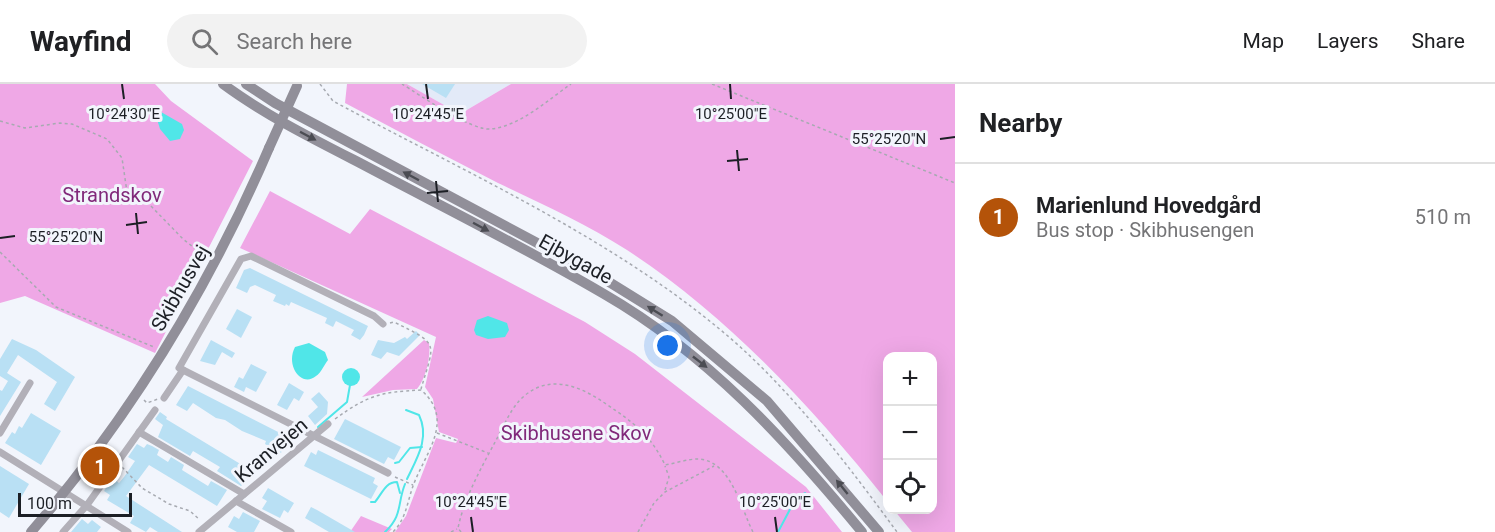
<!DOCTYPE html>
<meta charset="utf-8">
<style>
body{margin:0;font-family:Roboto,sans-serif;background:#f2f2f2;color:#202124}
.controls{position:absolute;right:18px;bottom:18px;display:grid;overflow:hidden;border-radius:12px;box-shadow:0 6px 24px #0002}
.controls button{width:54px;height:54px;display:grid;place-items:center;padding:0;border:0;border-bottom:2px solid #e0e0e0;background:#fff;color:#202124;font:30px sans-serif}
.scale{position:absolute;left:18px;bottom:15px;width:114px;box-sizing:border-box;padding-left:6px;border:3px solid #1c1f25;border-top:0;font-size:16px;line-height:21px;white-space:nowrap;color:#1c1f25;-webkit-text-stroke:4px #f2f5fc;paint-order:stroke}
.you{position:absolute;left:668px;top:262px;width:21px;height:21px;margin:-15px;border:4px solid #fff;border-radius:50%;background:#1a73e8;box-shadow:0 0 0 9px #1a73e833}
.badge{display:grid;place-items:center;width:39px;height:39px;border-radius:50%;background:#b45309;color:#fff;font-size:20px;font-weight:700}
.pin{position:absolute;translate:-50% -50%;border:3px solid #fff;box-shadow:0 2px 6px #0006}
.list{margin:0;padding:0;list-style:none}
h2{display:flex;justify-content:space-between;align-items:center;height:78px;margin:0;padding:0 24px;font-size:26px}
h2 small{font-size:20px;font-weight:400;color:#757577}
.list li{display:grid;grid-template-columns:39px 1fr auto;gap:18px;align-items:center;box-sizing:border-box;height:108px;padding:0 24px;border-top:2px solid #e0e0e0}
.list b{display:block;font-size:22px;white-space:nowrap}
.list p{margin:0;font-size:20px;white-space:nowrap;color:#757577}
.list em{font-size:20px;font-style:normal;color:#757577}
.icon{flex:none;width:33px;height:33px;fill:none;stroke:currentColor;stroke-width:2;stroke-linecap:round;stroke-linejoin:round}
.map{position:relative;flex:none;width:955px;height:448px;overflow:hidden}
header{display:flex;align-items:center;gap:36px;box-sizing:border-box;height:84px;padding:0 30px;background:#fff;border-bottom:2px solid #e0e0e0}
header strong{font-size:28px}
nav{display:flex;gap:33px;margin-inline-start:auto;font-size:21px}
.search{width:420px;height:54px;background:#f2f2f2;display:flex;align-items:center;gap:15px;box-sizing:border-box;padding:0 21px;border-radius:33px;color:#757577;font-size:22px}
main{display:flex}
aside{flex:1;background:#fff}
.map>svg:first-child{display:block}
.built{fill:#e3eaf8}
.green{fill:#efa8e6}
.water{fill:#50e6e8}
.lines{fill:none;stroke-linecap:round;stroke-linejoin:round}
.stream{stroke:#50e6e8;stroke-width:2}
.building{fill:#b9e0f4}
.path{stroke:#a7aab1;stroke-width:1.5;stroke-dasharray:3 3;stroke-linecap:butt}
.street{stroke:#b2b0b8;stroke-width:7}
.secondary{stroke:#918f99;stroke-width:10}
.secondary-bridge{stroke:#918f99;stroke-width:10}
.oneway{fill:#4b4c53}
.ticks{fill:none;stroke:#1c1f25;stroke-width:2}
.labels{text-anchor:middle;stroke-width:6;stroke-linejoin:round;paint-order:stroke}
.park-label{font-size:20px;fill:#81297a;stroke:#f2f5fc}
.street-label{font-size:20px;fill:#1c1f25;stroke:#f2f5fc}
.ticks-label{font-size:15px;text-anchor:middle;fill:#1c1f25;stroke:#f2f5fc;stroke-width:6;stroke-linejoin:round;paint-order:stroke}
</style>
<header>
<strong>Wayfind</strong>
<div class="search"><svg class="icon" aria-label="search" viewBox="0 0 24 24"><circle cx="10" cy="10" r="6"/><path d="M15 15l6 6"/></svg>Search here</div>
<nav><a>Map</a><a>Layers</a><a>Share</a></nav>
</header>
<main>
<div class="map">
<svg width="955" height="448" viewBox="0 0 955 448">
<rect width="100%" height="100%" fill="#f2f5fc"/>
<!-- built -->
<path class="built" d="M407,0H511L460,30Z"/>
<!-- green -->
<g class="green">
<path d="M0,0H155L171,17L253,77L155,269L25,212L0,219Z"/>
<path d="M347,0H407L460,30L511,0H955V448H912L894,426H932V272H888L887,417C812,323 728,232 627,166C586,140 542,120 498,99C447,73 396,46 345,19Z"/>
<path d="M270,107L350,150L370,125L585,238L635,270L806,403L842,448H395L406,432L436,354L456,359L458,355L439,348L433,315L425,303L436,253L240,164Z"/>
<path d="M424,256L429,259C431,273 426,294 417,305L393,306L362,313Z"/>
<path d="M361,432L392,445L389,448H350Z"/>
</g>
<!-- water -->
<g class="water">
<path d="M161,28L182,40L184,46L180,55L170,57L160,45L157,35Z"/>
<path d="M488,232L507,239L509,246L505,253L488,255L476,251L474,246L477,236Z"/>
<path d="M309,259L325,268L328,276C324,281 321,289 316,292C302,304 285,282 295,263Z"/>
<circle cx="351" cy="293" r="9"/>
</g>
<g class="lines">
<!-- stream -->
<g class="stream">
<path d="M406,326L419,331C430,354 417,374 407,395"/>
<path d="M318,343L347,318L350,301"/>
<path d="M395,379L399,378L410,364L422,363"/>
<path d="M371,418H375C382,410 385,398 397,398L400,409"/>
<path d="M385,448C403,431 397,420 405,400"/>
<path d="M778,448L796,414L805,409"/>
</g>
</g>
<!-- building -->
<g class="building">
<path d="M422,0H455L446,14Z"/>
<path d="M250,184L368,242L364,251L360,256L351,251L354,246L336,237L333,243L325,239L327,234L291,218L289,222L286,220L285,222L273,217L276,211L255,201L250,203L247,209L236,204L244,186Z"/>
<path d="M237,225L252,233L241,254L226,245Z"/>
<path d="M416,247L420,251L399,272L387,268L381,275L371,271L378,256L394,259L405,253L407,255Z"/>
<path d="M12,255L36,266L75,293L55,327L44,320L57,298L18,271L7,289L21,298L0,332V306L2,307L8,297L0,292V275Z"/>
<path d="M211,256L235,269L232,274L222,268L215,281L200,277Z"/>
<path d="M251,280L267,288L256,308L246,303L244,308L234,303L239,293L243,295Z"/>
<path d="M289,299L304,308L299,317L294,314L287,326L277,321Z"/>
<path d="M188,302L288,353L281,369L265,360L266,357L242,347L225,336L216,334L193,319L187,327L176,321Z"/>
<path d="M319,308L328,318L327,330L315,341L308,332L318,323L311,315Z"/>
<path d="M160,328L167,333L166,335L252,387L246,398L241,402L217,387L220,383L193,367L190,372L158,353L163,341L155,335Z"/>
<path d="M31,329L61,347L41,381L5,359L12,348L15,350L19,342L22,344Z"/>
<path d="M345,335L401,363L394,376L388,373L384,380L334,355Z"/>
<path d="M137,360L144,364L147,360L152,362L159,366L157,371L168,378L171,373L184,381L182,386L208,402L211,397L227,406L217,422L149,381L126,412L182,448H158L150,443L146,448L130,439L134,432L107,416L110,411L104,407L113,394L119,399L124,393L135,377L128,373Z"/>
<path d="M318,366L375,394L373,399L378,402L371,415L304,382L311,368L316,371Z"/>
<path d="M0,382L29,400L9,434L0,428Z"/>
<path d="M268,404L294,419L288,429L284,426L280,434L262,425L267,417L262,414Z"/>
<path d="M311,423L317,426L355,448H329L305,434Z"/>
<path d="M243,428L260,437L254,448H237L228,443L234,432L239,435Z"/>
<path d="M82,435L88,440L92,436L101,443L97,448H71Z"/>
</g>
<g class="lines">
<!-- path -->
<g class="path">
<path d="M320,0L333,17C461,86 604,150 717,243C785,298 845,377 897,448"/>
<path d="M402,0C420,11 471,47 491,45C520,42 548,16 571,0"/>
<path d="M712,0L955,99"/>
<path d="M0,37L25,44L60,39L72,40L107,55L122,74L127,108L148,119L183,155L207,174"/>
<path d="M0,168L56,223L154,263"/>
<path d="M390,239L394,238C440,261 435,257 421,305"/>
<path d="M144,316L147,319L158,315"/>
<path d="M335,335C368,311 381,308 421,306C456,336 425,369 413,402C407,419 406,435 393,448"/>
<path d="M437,349L488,369"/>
<path d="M122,383L142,404L169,420L190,427L200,436"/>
<path d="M395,393L413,401"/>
<path d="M665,406L669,393L665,382"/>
<path d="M451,448L457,445"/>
<path d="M461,448L458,444C464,415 480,386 494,360C502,346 509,328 519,317C546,288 579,301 606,320C634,339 650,350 665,381C676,379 688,375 698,375C731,376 741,425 753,448"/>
<path d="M638,448L654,419L665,408L714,382"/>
</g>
<!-- street -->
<g class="street">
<path d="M383,240L374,232L251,172L241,175L179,284L388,389"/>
<path d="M164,314L183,286"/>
<path d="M139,348L244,410"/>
<path d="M0,349L30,299"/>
<path d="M0,368L128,448"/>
<path d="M236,417L291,448"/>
<path d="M63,448L87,421L155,326"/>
<path d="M199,448L328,340"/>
</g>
<!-- secondary -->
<g class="secondary">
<path d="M223,0C265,31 313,55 360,79C441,122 524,163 604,210C708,270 786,356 862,448"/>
<path d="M246,0L275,19L601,193L672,237L767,317L879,448"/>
<path d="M31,448C130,333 209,204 269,64"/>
</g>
<!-- secondary-bridge -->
<path class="secondary-bridge" d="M269,64L297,2"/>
</g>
<!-- one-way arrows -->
<defs><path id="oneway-solid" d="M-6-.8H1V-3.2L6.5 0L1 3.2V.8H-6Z" transform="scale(1.5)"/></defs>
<g class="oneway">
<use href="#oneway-solid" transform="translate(308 52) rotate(28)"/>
<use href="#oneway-solid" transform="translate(411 92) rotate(-152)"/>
<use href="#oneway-solid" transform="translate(481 143) rotate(28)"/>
<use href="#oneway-solid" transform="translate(655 227) rotate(-148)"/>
<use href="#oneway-solid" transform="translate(700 278) rotate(38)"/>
<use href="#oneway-solid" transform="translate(842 403) rotate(-129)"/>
</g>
<!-- ticks -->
<path class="ticks" d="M122,0L124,15M426,0L428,15M730,0L731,15M940,55L955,53M737,66L739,87M727,77L748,75M436,97L438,118M427,109L448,107M136,129L138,150M126,141L147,138M0,154L15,152M471,433L473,448M775,433L777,448"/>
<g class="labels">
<!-- park labels -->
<g class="park-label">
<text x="112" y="118">Strandskov</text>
<text x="576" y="356">Skibhusene Skov</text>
</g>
<!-- street labels -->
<g class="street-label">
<text transform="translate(576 175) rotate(29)" y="7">Ejbygade</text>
<text transform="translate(180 204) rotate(-60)" y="7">Skibhusvej</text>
<text transform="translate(271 366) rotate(-40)" y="7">Kranvejen</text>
</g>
</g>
<g class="ticks-label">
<text x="124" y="35">10°24'30"E</text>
<text x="428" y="35">10°24'45"E</text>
<text x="731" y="35">10°25'00"E</text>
<text x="889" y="60">55°25'20"N</text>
<text x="66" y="158">55°25'20"N</text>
<text x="471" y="423">10°24'45"E</text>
<text x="775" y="423">10°25'00"E</text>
</g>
</svg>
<div class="controls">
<button>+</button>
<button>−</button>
<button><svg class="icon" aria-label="locate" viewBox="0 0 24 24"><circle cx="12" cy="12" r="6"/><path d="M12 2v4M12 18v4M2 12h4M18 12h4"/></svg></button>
</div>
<div class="scale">100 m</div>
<div class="you"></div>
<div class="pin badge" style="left:100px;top:382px">1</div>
</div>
<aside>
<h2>Nearby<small></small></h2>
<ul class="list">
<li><span class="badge">1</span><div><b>Marienlund Hovedgård</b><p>Bus stop · Skibhusengen</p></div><em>510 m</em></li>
</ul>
</aside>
</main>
